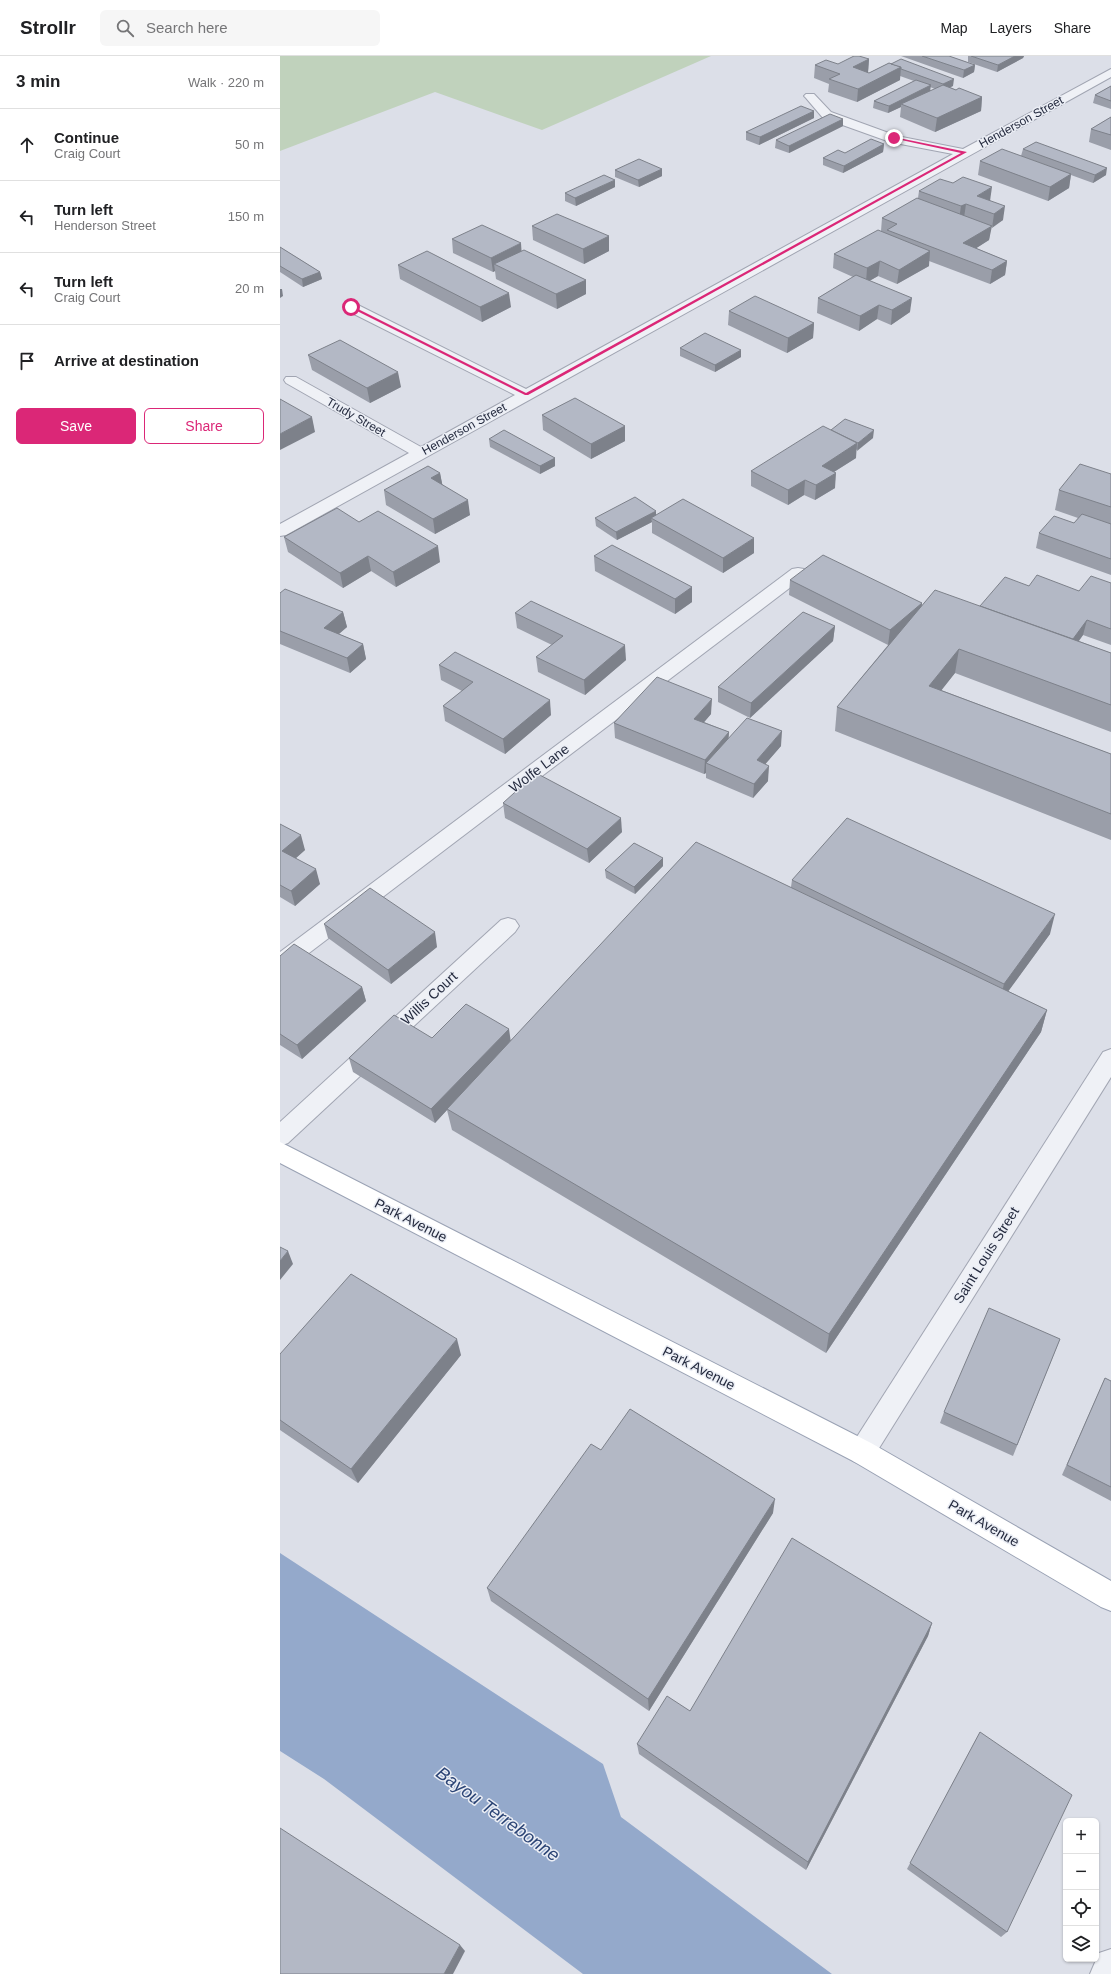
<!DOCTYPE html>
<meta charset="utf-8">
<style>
body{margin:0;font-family:Arial,sans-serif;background:#f6f6f6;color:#202124}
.controls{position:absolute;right:12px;bottom:12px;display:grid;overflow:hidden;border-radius:6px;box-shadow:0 1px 3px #0004}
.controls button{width:36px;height:36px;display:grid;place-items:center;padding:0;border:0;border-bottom:1px solid #e0e0e0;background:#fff;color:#202124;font:20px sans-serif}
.stop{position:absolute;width:12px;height:12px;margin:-9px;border:3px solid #db2777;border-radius:50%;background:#fff}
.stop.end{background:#db2777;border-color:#fff;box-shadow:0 1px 4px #0008}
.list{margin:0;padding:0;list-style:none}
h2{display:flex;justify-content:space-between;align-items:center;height:52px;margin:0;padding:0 16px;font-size:17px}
h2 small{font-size:13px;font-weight:400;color:#757577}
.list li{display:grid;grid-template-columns:26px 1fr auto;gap:12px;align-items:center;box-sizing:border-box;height:72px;padding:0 16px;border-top:1px solid #e0e0e0}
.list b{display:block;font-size:15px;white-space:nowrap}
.list p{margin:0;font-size:13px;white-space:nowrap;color:#757577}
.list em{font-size:13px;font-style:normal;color:#757577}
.actions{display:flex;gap:8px;padding:12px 16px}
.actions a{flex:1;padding:9px 0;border:1px solid #db2777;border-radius:6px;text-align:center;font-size:14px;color:#db2777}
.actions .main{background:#db2777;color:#fff}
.icon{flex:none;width:22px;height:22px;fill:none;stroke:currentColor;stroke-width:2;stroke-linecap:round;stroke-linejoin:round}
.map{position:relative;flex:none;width:831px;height:1918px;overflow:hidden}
header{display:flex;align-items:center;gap:24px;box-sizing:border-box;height:56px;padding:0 20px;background:#fff;border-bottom:1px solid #e0e0e0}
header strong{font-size:19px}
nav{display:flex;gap:22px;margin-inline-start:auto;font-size:14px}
.search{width:280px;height:36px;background:#f6f6f6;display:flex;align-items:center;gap:10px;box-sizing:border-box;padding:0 14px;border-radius:6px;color:#757577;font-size:15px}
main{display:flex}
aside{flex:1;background:#fff}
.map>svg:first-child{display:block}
.green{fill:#c0d2bc}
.water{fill:#94a9cb}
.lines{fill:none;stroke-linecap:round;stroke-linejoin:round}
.minor-casing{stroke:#a1a5b2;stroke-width:2}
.primary-casing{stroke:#9aa2b4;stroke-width:2}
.minor{fill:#eff1f6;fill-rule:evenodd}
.primary{fill:#fff;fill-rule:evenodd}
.wall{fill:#9a9ea9;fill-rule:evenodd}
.shaded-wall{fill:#7d818a}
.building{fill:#b3b8c5;stroke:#7d818a}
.route{fill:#db2777}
.labels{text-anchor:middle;stroke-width:3;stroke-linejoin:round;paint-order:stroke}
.far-street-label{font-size:12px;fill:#252b3f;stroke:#ebeef5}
.street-label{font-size:14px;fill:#252b3f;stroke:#ebeef5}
.near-water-label{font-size:18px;font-style:italic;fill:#2c4576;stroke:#ebeef5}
</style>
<header>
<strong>Strollr</strong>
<div class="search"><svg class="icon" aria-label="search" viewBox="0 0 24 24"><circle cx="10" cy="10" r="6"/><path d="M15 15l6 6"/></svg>Search here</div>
<nav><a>Map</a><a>Layers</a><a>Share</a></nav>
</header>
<main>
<aside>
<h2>3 min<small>Walk · 220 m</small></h2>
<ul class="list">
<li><svg class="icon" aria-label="ahead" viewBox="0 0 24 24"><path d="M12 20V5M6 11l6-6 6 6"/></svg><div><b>Continue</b><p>Craig Court</p></div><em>50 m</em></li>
<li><svg class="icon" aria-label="left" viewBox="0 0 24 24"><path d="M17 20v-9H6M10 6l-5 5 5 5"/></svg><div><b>Turn left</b><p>Henderson Street</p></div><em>150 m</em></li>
<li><svg class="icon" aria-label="left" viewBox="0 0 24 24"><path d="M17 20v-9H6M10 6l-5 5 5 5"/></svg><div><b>Turn left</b><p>Craig Court</p></div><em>20 m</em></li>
<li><svg class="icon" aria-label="arrive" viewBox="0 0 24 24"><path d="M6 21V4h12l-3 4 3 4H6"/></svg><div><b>Arrive at destination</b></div></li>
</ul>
<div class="actions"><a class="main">Save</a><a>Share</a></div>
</aside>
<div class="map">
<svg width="831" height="1918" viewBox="0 0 831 1918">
<rect width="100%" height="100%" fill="#dcdfe8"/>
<!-- green -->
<path class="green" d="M0,0H431L262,74L155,36L0,95Z"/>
<!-- water -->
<path class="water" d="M0,1497L323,1708L341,1761L552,1918H303L44,1723L0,1695Z"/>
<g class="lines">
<!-- minor casing -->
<g class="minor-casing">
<g id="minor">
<path d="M831,13V21L6,479L0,480V468L129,397L6,327L4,324L6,321H16L141,391L235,339L66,254L64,251L66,248H76L246,333L673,98L610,86L543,62L526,42L524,40L526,38H534L551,56L617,80L683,93Z"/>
<path d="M518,512L524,513L527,517L524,521L8,913L0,915V896L512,513Z"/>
<path d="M228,862L235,864L239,870L235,876L8,1087L0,1090V1066L221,864Z"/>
<path d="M831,993V1021L591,1405L582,1409L573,1405L569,1396L573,1387L823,996Z"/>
<path d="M831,1893V1918H810L819,1897Z"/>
</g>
</g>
<!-- primary casing -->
<g class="primary-casing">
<path id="primary" d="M0,1086L591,1387L831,1525V1555L821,1551L573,1405L0,1107Z"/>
</g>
<!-- minor -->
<use href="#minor" class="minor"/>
<!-- primary -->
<use href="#primary" class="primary"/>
</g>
<!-- wall -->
<g class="wall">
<path d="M621,0H669L695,9L694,16L683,22Z"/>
<path d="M688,0H744L743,2L717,16L688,6Z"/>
<path d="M589,3L588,17H589L609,7L673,30L670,31L676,34L702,41L701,55L655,76L620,61L621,51L608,57L593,52L594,45L634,25L620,20V24L577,46L548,36L549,28L534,22L535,9L558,8ZM650,31L655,33L650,35Z"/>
<path d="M831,30V53L813,47L815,39Z"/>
<path d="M534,55V62L479,89L466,84V76Z"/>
<path d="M831,61V94L809,86L811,73Z"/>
<path d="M563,63V70L509,97L495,92L496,84Z"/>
<path d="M604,88L603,96L563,117L543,109V102Z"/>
<path d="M743,93L826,119L813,127L791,119L789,132L768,145L698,119L700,105L779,114L741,100Z"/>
<path d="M382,113V120L359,131L335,121V114Z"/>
<path d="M335,131L296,150L285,145V137Z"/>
<path d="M639,135L710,144L723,164L711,171L709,184L696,192L727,205L725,219L710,228L649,205V210L617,228L598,220L589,225L630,256L611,269L597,263L579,275L537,257L538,242L573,221L553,212L554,198L601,175L602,162L638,142Z"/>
<path d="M252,170L329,180V195L304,208L253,184Z"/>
<path d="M172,183L242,195L306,224V238L277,253L216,223L215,215L213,216L173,197Z"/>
<path d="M0,191L40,216L42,223L23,231L0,216Z"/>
<path d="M118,209L231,251L202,266L120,223Z"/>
<path d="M449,255L534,267L533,282L507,297L448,269Z"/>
<path d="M400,292L461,301L435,316L400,300Z"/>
<path d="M28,299L121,331L90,347L32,314Z"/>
<path d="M262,359L345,370V385L311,403L263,374Z"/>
<path d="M593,382L576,394V402L554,416L555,432L535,444L524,439L508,449L471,430V415Z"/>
<path d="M209,383L275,402V410L260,418L210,391Z"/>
<path d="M160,417L162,428L190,459L155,478L106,449L104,434Z"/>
<path d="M831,418V519L756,492L759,477L794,467L798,462L775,454L779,434Z"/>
<path d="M376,459L474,497L443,517L372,477V466L337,484L316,470L315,462Z"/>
<path d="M79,466L160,506L116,531L91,515L63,532L8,496L4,481Z"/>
<path d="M314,500L412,531V546L395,558L315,515Z"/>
<path d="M510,524L642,547V549L699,550L749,530L799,535L831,527V589L803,579L799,585L831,597V676L675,617L661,634L831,698V784L555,675L557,651L608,589L509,539Z"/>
<path d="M0,537L63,556L67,571L59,578L83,588L86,603L70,617L0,588Z"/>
<path d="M235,557L346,604L305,639L258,616L256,601L272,589L237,572Z"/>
<path d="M555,570L553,585L470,662L438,646V631Z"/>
<path d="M159,609L271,659L225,698L165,665L163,650L182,635L161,624Z"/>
<path d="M431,658L424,666L449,676L448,683L501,690L485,708L488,725L473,742L426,722V717L424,718L335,682L334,667Z"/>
<path d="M223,747L342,776L309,807L225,762Z"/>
<path d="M0,768L25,794L16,802L40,828L15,850L0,841Z"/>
<path d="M383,810L355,838L326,822L325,814Z"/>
<path d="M512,824L770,878L728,935L767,954L761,976L546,1297L172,1074L167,1054L155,1067L73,1016L69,1002L152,982L231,984L511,831Z"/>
<path d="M44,868L157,891L111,928L48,882Z"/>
<path d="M0,900L82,931L86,945L22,1003L0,989Z"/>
<path d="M780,1283L733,1400L660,1367L664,1356Z"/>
<path d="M0,1298L181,1299L78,1427L0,1374Z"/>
<path d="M825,1322L831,1325V1445L782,1419Z"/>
<path d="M321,1394L493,1457L369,1655L211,1545L207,1532Z"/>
<path d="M652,1567L648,1580L526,1814L359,1698L357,1688L410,1655Z"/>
<path d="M700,1676L727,1876L721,1881L627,1813Z"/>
</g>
<!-- shaded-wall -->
<g class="shaded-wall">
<path d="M735,0H744L743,2L717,16L718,9Z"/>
<path d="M589,3L588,16L572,25L573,11Z"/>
<path d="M695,9L694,16L683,22L684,14Z"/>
<path d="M621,11L620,24L577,46L578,33Z"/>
<path d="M674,23L673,30L662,35L663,28Z"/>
<path d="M651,29L650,36L621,48V51L608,57L609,50Z"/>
<path d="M702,41L701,55L655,76L657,62Z"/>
<path d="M534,55V62L479,89L480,81Z"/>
<path d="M563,63V70L509,97V90Z"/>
<path d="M604,88L603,96L563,117L564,110Z"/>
<path d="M827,112L826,119L813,127L815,119Z"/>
<path d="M382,113V120L359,131L358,124Z"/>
<path d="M791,118L789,132L768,145L770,131Z"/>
<path d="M335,124V131L296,150L295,142Z"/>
<path d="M712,131L710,145L697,140Z"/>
<path d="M686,148L684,162L679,164L681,150Z"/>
<path d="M725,150L723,164L712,172L714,158Z"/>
<path d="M712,170L709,184L681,202L683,187Z"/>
<path d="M329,180V195L304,208L303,193Z"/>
<path d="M241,187L242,202L214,208L215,215L213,216L211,202Z"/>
<path d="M650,195L649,210L617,228L619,214Z"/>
<path d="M600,205L598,220L586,227L587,212Z"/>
<path d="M727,205L725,219L710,228L712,214Z"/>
<path d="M40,216L42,223L23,231L22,223Z"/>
<path d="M306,224V238L277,253L276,238Z"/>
<path d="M0,233H2L3,240L0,242Z"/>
<path d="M229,237L231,251L202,266L200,251Z"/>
<path d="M632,242L630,256L611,269L612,254Z"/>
<path d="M599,249L597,263L579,275L580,260Z"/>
<path d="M534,267L533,282L507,297L508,282Z"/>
<path d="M461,294V301L435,316V309Z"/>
<path d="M118,316L121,331L90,347L87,332Z"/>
<path d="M32,361L35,376L0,394V378Z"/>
<path d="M345,370V385L311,403V388Z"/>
<path d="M594,374L593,382L577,395L578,387Z"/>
<path d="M577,387L576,402L541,424L542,410Z"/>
<path d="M275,402V410L260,418V410Z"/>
<path d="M160,417L163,432L151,422Z"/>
<path d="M556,417L555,432L535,444L536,429Z"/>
<path d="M525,424L524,439L508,449V434Z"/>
<path d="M188,444L190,459L155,478L153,463Z"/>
<path d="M376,455V463L371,462L372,466L337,484L336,476Z"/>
<path d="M474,482V497L443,517V502Z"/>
<path d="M158,490L160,506L116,531L113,516Z"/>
<path d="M88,500L91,515L63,532L60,517Z"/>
<path d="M412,531V546L395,558V543Z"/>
<path d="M642,547L640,563L608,589L610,574Z"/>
<path d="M63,556L67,571L48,587L44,572Z"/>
<path d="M807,564L803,579L788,599L792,584Z"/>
<path d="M555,570L553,585L470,662L471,647Z"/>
<path d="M83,588L86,603L70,617L67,602Z"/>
<path d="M345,589L346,604L305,639L304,624Z"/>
<path d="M679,593L675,617L646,654L649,630Z"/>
<path d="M432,643L431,658L414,678V663Z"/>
<path d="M270,644L271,659L225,698L223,683Z"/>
<path d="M502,675L501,690L476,719L477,704Z"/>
<path d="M449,676L448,691L426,707V717L424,718L425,704Z"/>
<path d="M489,710L488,725L473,742L474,728Z"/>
<path d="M341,762L342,776L309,807L307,793Z"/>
<path d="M21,779L25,794L7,810L2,795Z"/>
<path d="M383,802V810L355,838L354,831Z"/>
<path d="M36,813L40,828L15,850L11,835Z"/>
<path d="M775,858L770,878L719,948L724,928Z"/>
<path d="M155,876L157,891L111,928L108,914Z"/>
<path d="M82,931L86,945L22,1003L17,989Z"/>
<path d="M767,954L761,976L546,1297L549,1278Z"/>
<path d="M229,973L231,987L167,1053V1054L155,1067L151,1053Z"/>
<path d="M8,1195L13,1208L0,1224V1205Z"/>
<path d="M177,1283L181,1299L78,1427L71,1413Z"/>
<path d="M495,1443L493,1457L369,1655L368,1643Z"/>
<path d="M652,1567L648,1580L526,1814L528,1806Z"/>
<path d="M180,1889L185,1895L173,1918H164Z"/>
</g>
<!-- building -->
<g class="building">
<path d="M574,0H579L589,3L573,11L589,17L609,7L621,11L578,33L549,23L560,18L535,9L546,4L558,8Z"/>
<path d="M642,0H669L695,9L684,14Z"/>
<path d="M691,0H735L718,9Z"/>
<path d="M621,3L674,23L663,28L621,13V11L611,8Z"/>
<path d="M636,24L651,29L609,50L594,45Z"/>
<path d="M663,29L676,34L679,32L702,41L657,62L621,48Z"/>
<path d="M831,30V45L815,39Z"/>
<path d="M521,50L534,55L480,81L466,76Z"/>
<path d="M550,58L563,63L509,90L496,84Z"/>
<path d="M831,61V79L811,73Z"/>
<path d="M591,83L604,88L564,110L543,102L558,94L565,97Z"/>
<path d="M756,86L827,112L815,119L743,93Z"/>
<path d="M722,93L791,118L770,131L700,105Z"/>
<path d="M359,103L382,113L358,124L335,114Z"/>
<path d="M324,119L335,124L295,142L285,137Z"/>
<path d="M683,121L712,131L697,140L725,150L714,158L686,148L681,150L639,135L660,123L673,127Z"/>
<path d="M637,142L712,170L683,187L727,205L712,214L607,174L617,168L602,162Z"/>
<path d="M277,158L329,180L303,193L252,170Z"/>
<path d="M202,169L241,187L211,202L172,183Z"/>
<path d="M598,174L650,195L619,214L600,205L587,212L554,198Z"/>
<path d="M0,191L40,216L22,223L0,210Z"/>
<path d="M244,194L306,224L276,238L214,208Z"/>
<path d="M147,195L229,237L200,251L118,209Z"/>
<path d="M576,219L632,242L612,254L599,249L580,260L538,242Z"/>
<path d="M475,240L534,267L508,282L449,255Z"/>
<path d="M425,277L461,294L435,309L400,292Z"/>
<path d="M60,284L118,316L87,332L28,299Z"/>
<path d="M295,342L345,370L311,388L262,359Z"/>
<path d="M0,343L32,361L0,378Z"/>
<path d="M565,363L594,374L578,387L551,374Z"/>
<path d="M543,370L577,387L542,410L556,417L536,429L525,424L508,434L471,415Z"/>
<path d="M224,374L275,402L260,410L209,383Z"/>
<path d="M800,408L831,418V451L779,434Z"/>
<path d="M148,410L160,417L151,422L188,444L153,463L104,434Z"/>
<path d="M355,441L376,455L336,476L315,462Z"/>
<path d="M403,443L474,482L443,502L371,462Z"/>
<path d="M57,452L79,466L98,455L158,490L113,516L88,500L60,517L4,481Z"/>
<path d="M802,458L831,468V503L759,477L774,460L794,467Z"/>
<path d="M332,489L412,531L395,543L314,500Z"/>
<path d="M543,499L642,547L610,574L510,524Z"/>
<path d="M757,519L799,535L811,520L831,527V573L807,564L793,583L700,550L725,521L749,530Z"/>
<path d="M5,533L63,556L44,572L83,588L67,602L0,575V537Z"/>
<path d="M655,534L831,597V649L679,593L649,630L831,698V758L557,651Z"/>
<path d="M251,545L345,589L304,624L256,601L283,580L235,557Z"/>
<path d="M523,556L555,570L471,647L438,631Z"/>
<path d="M175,596L270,644L223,683L163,650L193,626L159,609Z"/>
<path d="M377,621L432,643L414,663L449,676L425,704L334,667Z"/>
<path d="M467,662L502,675L477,704L489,710L474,728L426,707Z"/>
<path d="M256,717L341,762L307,793L223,747Z"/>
<path d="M567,762L775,858L724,928L512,824Z"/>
<path d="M0,768L21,779L2,795L36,813L11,835L0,829Z"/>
<path d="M416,786L767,954L549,1278L167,1053Z"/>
<path d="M354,787L383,802L354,831L325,814Z"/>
<path d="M90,832L155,876L108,914L44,868Z"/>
<path d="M14,888L82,931L17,989L0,978V900Z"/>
<path d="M186,948L229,973L151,1053L69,1002L114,959L152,982Z"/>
<path d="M0,1191L8,1195L0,1205Z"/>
<path d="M71,1218L177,1283L71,1413L0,1364V1298Z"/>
<path d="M709,1252L780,1283L737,1389L664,1356Z"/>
<path d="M825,1322L831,1325V1431L787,1409Z"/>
<path d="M350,1353L495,1443L368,1643L207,1532L311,1388L321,1394Z"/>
<path d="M512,1482L652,1567L528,1806L357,1688L387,1640L410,1655Z"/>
<path d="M700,1676L792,1739L727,1876L630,1807Z"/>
<path d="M0,1772L180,1889L164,1918H0Z"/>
</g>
<!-- route -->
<path class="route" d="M612,82L614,81L687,96L248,339H245L69,251L72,250L246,337L681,97Z"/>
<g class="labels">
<!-- far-street labels -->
<g class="far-street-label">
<text transform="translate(741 66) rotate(-29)" y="4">Henderson Street</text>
<text transform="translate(76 361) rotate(30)" y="4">Trudy Street</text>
<text transform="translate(184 373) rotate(-29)" y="4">Henderson Street</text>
</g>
<!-- street labels -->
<g class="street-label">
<text transform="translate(259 712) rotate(-37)" y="5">Wolfe Lane</text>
<text transform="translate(149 942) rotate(-43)" y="5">Willis Court</text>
<text transform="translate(131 1164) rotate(27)" y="5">Park Avenue</text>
<text transform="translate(706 1199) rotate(-58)" y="5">Saint Louis Street</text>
<text transform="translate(419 1312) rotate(27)" y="5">Park Avenue</text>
<text transform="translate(704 1467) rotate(30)" y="5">Park Avenue</text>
</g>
<!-- near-water labels -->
<g class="near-water-label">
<text transform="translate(218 1758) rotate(36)" y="6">Bayou Terrebonne</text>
</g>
</g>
</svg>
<div class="controls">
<button>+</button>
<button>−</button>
<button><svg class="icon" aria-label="locate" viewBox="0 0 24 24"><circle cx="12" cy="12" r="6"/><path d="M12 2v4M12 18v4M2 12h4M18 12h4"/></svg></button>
<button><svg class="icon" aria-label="layers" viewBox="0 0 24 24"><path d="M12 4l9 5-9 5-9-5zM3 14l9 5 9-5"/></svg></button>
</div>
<div class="stop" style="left:71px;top:251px"></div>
<div class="stop end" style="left:614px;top:82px"></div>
</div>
</main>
